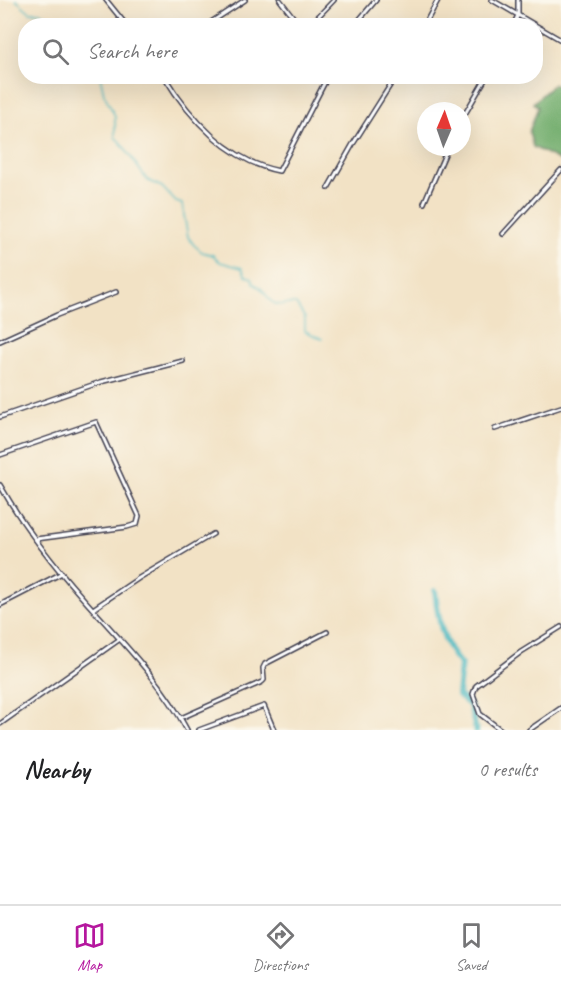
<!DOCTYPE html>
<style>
body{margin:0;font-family:Caveat,sans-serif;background:#f6f6f6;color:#202124}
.compass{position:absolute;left:417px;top:102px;width:54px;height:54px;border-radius:50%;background:#fff;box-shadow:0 6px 24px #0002;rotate:2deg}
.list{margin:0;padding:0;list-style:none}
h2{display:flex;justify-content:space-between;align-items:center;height:78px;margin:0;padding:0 24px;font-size:26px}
h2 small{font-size:20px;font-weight:400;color:#757577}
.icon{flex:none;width:33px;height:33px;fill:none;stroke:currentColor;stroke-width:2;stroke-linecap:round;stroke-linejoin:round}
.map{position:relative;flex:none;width:561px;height:730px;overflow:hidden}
.search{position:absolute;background:#fff;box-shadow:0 6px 24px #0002;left:18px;right:18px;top:18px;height:66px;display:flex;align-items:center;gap:15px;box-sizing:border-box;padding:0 21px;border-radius:24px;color:#757577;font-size:22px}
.sheet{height:174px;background:#fff}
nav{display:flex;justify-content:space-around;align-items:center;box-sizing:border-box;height:84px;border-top:2px solid #e0e0e0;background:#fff;font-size:16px;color:#757577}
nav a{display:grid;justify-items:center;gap:3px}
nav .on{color:#b5179e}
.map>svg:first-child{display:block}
.forest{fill:#72ad6d;stroke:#4a6854;stroke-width:1.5}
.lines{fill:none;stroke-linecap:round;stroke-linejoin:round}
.stream{stroke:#48b7bf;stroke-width:1.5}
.river{stroke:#48b7bf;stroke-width:6}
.street-casing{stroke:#413f50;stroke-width:6}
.street{stroke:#fff;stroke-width:3}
</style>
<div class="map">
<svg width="561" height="730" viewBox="0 0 561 730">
<rect width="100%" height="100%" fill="#fbf7ec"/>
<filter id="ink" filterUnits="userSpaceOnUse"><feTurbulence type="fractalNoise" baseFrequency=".0167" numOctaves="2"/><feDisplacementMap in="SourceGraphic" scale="12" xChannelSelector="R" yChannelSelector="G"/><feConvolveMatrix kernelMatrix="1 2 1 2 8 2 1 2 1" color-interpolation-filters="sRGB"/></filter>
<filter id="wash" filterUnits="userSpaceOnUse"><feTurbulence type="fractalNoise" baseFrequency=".008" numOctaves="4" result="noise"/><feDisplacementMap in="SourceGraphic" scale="24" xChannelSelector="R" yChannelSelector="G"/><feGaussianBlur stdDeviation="1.35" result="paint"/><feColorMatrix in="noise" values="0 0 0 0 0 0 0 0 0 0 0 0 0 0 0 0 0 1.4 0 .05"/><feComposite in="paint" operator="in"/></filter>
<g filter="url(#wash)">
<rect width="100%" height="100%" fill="#f2e2c5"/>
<!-- forest -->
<path class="forest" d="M554,84L561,89V161L533,147L529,132L538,107L533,103Z"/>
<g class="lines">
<!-- stream -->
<g class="stream">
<path d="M16,0L30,12H39L46,15L56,26"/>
<path d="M100,76L104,94L115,116V137L121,143L147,180L162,187L176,202L182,204L188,237L194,245L202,252L213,255L220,262L242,268L246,276L252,278L254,284C267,289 266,301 276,304C282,306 290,303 296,304L305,318V331L322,339"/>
</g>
<!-- river -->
<path class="river" d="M435,591C438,618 442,644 461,665L458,695L470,705L476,730"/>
</g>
</g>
<g filter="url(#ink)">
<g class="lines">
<!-- street casing -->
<g class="street-casing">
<g id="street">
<path d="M106,0L127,26"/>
<path d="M280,0L300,26"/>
<path d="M492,0L561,40"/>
<path d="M205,26L245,0"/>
<path d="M309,26L334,0"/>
<path d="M354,26L376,0"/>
<path d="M424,26L438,0"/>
<path d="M513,26L518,15V0"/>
<path d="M164,76C190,119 229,161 279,171L328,76"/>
<path d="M462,119L487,76"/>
<path d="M328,188L353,144L396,76"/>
<path d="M424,203L448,147"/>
<path d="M503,234L561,170"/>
<path d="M0,341L57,315L116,292"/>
<path d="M0,417L101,382L183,361"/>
<path d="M495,429L561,407"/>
<path d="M0,455L96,422L139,516L137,524L127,527L36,539"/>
<path d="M0,485C22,524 52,563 81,596C118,638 161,680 187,730"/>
<path d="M0,605L62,573"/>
<path d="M93,609L139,578L213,534"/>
<path d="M181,718L262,682L264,680L263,668L265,664L327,632"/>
<path d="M0,724L120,639"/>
<path d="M199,730L264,706L274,730"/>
<path d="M501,730L480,714L473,694L476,686L521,652L561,627"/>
<path d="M529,730L561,708"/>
</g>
</g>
<!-- street -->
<use href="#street" class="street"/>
</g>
</g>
</svg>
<svg class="compass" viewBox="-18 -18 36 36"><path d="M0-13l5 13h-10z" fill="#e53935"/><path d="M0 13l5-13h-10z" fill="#757577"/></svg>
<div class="search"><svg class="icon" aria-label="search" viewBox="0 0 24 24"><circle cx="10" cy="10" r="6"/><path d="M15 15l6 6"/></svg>Search here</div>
</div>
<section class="sheet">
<h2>Nearby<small>0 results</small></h2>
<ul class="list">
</ul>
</section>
<nav>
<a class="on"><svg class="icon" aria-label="map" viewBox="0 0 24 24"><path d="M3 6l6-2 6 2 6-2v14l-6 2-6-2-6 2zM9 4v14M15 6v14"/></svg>Map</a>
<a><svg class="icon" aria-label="directions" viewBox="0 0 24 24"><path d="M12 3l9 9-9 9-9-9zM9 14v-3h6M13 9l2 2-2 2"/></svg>Directions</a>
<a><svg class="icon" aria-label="saved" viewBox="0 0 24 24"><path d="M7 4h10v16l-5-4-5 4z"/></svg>Saved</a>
</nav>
